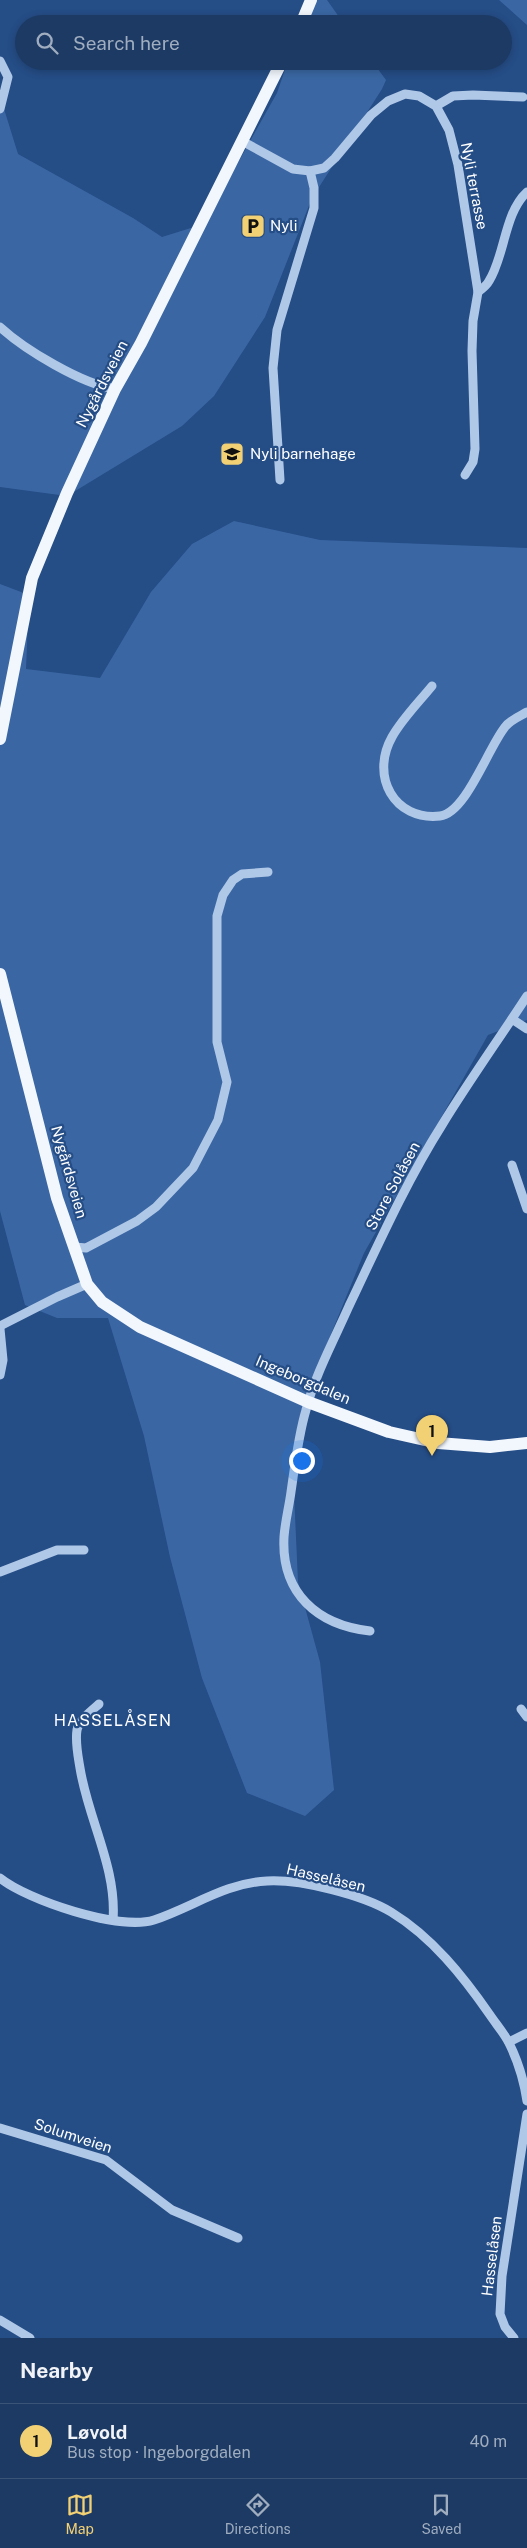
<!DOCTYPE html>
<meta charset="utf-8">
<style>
body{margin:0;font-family:"Public Sans",sans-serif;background:#29456d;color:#f1f3f6}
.you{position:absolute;left:301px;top:1460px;width:18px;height:18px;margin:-12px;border:4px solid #fff;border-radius:50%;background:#1a73e8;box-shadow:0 0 0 8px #1a73e833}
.badge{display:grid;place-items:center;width:32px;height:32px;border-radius:50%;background:#f2d074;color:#111;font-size:16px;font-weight:700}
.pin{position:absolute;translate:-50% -41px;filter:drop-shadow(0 1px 2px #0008)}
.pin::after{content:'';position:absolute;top:26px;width:18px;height:15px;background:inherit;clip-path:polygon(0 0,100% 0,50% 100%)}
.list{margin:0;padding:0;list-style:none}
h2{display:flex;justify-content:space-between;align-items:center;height:65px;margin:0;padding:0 20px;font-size:21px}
h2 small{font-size:16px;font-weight:400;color:#a0adbf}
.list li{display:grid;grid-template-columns:32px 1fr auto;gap:15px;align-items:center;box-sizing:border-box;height:75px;padding:0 20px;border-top:1px solid #3a5478}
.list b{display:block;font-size:19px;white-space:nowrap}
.list p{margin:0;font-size:16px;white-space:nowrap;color:#a0adbf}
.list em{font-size:16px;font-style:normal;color:#a0adbf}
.icon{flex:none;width:28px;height:28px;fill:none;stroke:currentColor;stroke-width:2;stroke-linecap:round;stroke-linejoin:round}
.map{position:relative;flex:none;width:527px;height:2338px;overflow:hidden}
.search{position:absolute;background:#1c3a64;box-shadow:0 2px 8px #0003;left:15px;right:15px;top:15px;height:55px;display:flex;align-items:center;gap:12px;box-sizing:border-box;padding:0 18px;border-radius:28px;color:#a0adbf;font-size:19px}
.sheet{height:140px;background:#1c3a64}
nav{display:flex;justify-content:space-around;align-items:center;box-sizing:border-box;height:70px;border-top:1px solid #3a5478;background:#1c3a64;font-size:14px;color:#a0adbf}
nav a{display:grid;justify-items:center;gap:2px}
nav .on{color:#f2d074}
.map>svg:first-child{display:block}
.green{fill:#3a67a3}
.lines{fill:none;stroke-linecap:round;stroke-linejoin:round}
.minor{stroke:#b0c8e8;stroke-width:9}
.major{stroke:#f2f7fe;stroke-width:12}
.labels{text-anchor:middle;stroke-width:4.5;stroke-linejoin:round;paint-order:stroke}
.street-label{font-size:15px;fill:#fff;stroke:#254d86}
.poi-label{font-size:15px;fill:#fff;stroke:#254d86;text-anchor:start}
.neighbourhood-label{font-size:16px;letter-spacing:1px;fill:#fff;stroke:#254d86}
</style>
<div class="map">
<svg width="527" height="2338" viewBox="0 0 527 2338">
<rect width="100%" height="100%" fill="#254d86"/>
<!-- green -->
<g class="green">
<path d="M309,0H327L344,24H301Z"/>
<path d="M499,0H527V25Z"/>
<path d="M288,61H372L386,80L382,89L312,198L265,317L214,396L182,426L67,496L0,487V96L18,154L133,218L162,237L194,227L216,202L277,93Z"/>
<path d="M234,521L320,540L527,548V1020L488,1035L364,1253L316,1371L294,1493L298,1582L320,1662L334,1790L305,1816L247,1793L202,1678L170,1557L144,1436L108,1318H57L25,1305L0,1211V584L29,595L26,669L100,678L151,592L192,544Z"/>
</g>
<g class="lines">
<!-- minor -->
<g class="minor">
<path d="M0,61L8,77L0,109"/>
<path d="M436,106L453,96L473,95L523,97"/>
<path d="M242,141L293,169L310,171L324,168L335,158L371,115L388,101L405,94L419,96L436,106L449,130L458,165L478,292L473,321L472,351L475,449L473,462L465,475"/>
<path d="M478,292C482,289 487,285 489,281C505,256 504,213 527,192"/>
<path d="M0,327C25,350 82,384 115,389"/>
<path d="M280,480L273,368L277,330L314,208V188L310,171"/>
<path d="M432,686C419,702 402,719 392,737C370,776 394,821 440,816C466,813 488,748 505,727C510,720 520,716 527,712"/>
<path d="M512,1019L527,1029"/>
<path d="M512,1165L527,1209"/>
<path d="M75,1247L86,1248L137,1221L156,1207L193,1168L218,1120L227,1082L217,1042V916L223,895L233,880L242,874L268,872"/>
<path d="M0,1326L57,1297L87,1284"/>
<path d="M0,1329L3,1360L0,1375"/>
<path d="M0,1572L57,1550H84"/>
<path d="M370,1631C317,1625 281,1593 284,1537C285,1522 289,1507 291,1492C295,1465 298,1437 306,1410C315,1375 334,1340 349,1306C378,1245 406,1182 442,1125C469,1081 499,1039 527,996"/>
<path d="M99,1704C91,1711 79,1720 77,1730C75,1742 78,1756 80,1768C88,1819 117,1868 113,1920"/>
<path d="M521,1709L527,1717"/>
<path d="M0,1878C27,1900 119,1931 154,1920C193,1907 225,1883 267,1881C300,1879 363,1895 391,1912C432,1937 463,1976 490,2015C496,2024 504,2033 509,2043C518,2061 524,2081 527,2101"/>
<path d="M509,2042L527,2033"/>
<path d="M0,2128L106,2160L172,2210L238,2238"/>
<path d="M0,2320L30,2338"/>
<path d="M514,2338L505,2327L500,2314L502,2276L527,2114"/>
</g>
<!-- major -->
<g class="major">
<path d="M301,24L311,0"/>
<path d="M0,739L32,578L67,493L115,389L141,343L282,61"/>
<path d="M0,974L57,1198L87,1284L102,1302L140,1327L308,1402L389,1432L438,1443L490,1447L527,1443"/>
</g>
</g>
<!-- icons -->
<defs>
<g id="parking-square" transform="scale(1.25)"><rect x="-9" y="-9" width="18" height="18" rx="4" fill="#f2d074" stroke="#254d86"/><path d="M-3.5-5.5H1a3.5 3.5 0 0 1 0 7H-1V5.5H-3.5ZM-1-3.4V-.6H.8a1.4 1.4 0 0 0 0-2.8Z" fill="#111"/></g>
<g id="school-square" transform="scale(1.25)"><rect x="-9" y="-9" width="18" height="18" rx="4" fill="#f2d074" stroke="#254d86"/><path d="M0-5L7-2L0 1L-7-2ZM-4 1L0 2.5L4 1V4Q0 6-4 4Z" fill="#111"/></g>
</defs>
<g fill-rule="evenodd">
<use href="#parking-square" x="253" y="226"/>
<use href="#school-square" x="232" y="454"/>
</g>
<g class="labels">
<!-- street labels -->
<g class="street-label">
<text transform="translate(474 186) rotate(79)" y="5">Nyli terrasse</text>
<text transform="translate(102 384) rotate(-63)" y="5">Nygårdsveien</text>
<text transform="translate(69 1172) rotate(74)" y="5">Nygårdsveien</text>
<text transform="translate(393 1186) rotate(-62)" y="5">Store Solåsen</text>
<text transform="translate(303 1380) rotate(23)" y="5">Ingeborgdalen</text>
<text transform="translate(326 1878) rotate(13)" y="5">Hasselåsen</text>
<text transform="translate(73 2136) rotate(18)" y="5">Solumveien</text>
<text transform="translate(492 2256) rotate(-83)" y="5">Hasselåsen</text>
</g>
<!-- poi labels -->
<g class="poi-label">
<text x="270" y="231">Nyli</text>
<text x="250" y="459">Nyli barnehage</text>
</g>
<!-- neighbourhood labels -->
<g class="neighbourhood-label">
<text x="113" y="1726">HASSELÅSEN</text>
</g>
</g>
</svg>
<div class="you"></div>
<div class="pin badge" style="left:432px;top:1456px">1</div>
<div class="search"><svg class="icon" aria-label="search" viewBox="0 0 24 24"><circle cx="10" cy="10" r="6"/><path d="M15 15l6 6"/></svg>Search here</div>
</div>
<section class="sheet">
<h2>Nearby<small></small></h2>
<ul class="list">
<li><span class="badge">1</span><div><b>Løvold</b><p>Bus stop · Ingeborgdalen</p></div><em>40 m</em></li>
</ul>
</section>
<nav>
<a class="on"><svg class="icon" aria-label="map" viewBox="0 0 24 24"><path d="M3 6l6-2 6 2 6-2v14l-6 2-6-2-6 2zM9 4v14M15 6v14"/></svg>Map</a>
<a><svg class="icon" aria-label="directions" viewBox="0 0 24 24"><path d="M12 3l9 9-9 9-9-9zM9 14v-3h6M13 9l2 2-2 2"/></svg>Directions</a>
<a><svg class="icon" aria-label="saved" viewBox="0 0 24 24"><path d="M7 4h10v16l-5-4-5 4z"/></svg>Saved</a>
</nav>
